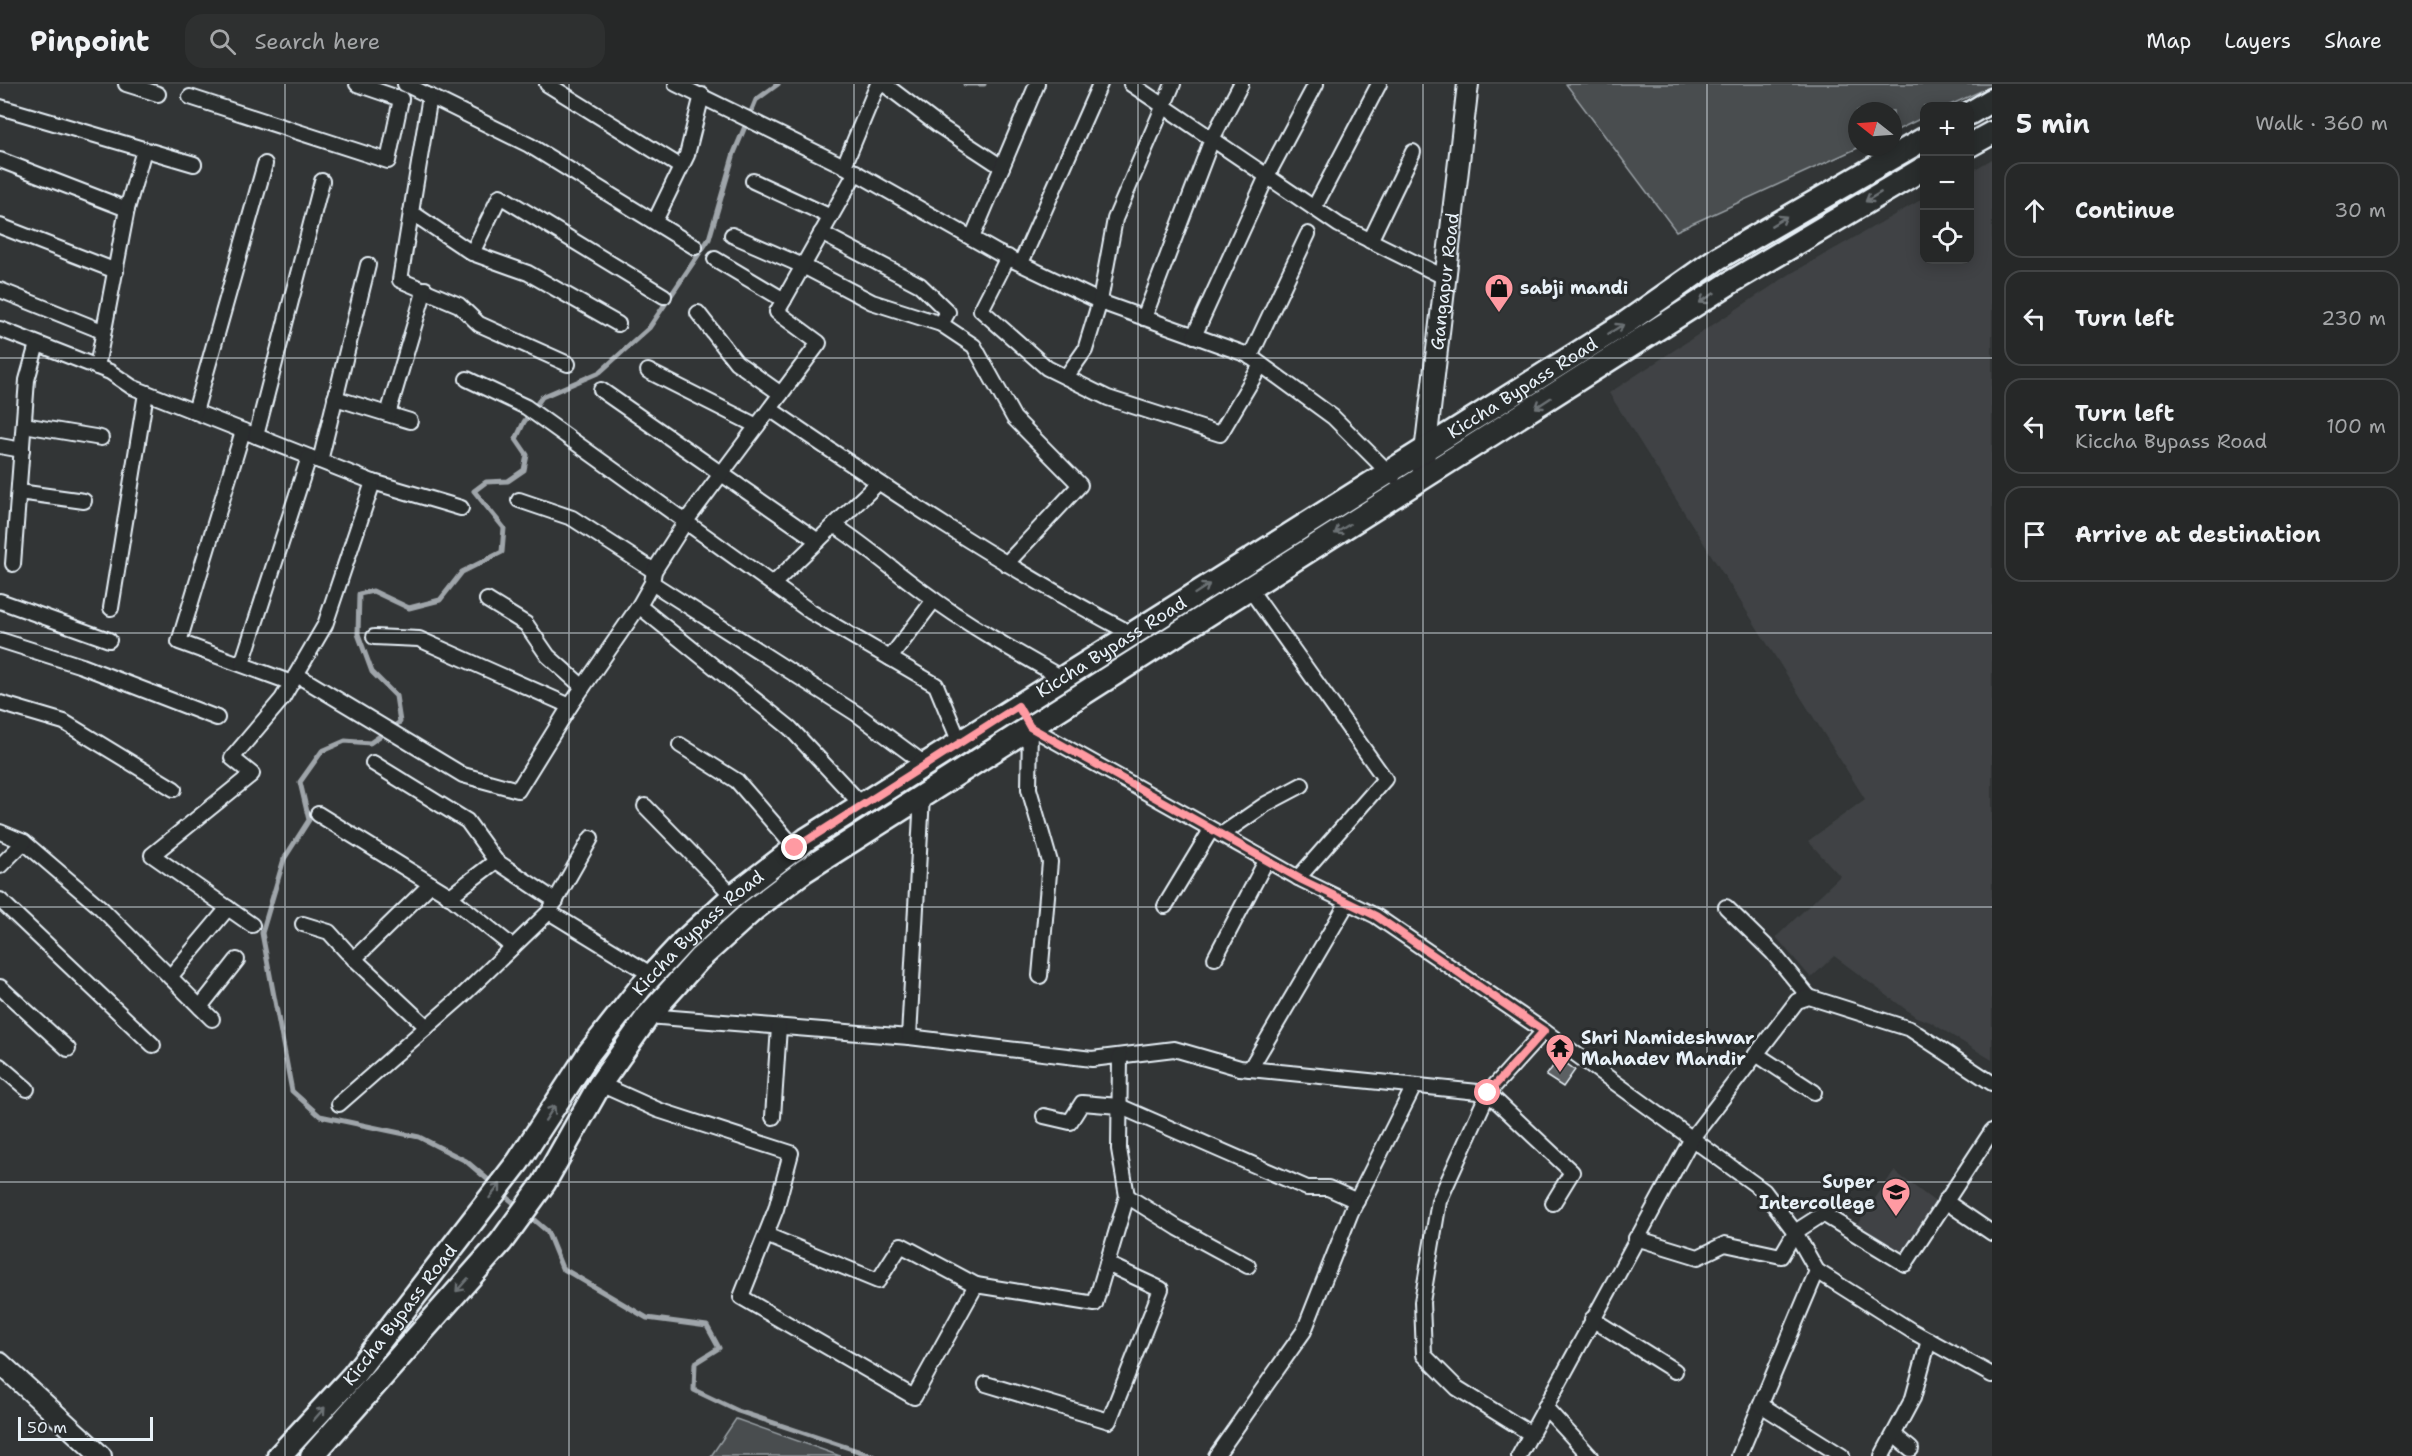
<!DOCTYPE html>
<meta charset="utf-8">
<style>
body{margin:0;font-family:"Shantell Sans",sans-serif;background:#2e3030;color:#f1f3f6}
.controls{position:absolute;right:18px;top:18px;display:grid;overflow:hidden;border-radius:12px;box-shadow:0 3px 15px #0003}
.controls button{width:54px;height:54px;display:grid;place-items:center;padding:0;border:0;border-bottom:2px solid #424445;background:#262828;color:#f1f3f6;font:30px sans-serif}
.compass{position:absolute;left:1848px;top:18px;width:54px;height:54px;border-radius:50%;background:#262828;box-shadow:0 3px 15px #0003;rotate:287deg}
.scale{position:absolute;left:18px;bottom:15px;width:135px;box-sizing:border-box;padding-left:6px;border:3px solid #e8f1f8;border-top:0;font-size:16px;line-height:21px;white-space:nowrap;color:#e8f1f8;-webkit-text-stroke:4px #2a2d2e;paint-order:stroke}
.stop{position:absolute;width:18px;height:18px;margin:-14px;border:4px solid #ff9aa2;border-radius:50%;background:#fff}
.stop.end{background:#ff9aa2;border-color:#fff;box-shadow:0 2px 6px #0008}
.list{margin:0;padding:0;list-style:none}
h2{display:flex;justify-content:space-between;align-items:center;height:78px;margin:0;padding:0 24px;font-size:26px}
h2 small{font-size:20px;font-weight:400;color:#a4a6a8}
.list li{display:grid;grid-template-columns:39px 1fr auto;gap:18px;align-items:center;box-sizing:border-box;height:96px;margin:0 12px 12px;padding:0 12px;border:2px solid #424445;border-radius:18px}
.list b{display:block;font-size:22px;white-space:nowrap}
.list p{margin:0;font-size:20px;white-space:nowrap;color:#a4a6a8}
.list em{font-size:20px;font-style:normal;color:#a4a6a8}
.icon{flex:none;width:33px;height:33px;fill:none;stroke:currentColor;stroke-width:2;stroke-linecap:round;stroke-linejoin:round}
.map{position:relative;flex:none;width:1992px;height:1372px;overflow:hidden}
header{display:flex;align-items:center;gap:36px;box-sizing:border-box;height:84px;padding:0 30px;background:#262828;border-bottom:2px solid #424445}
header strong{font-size:28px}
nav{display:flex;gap:33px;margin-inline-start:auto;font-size:21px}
.search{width:420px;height:54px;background:#2e3030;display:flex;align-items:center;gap:15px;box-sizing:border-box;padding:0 21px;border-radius:18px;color:#a4a6a8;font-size:22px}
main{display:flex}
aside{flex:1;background:#262828}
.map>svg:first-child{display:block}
.built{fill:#3f4244}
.green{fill:#494d4f;stroke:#989fa4;stroke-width:1.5}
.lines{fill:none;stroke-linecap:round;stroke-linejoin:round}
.stream{stroke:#9fa5aa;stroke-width:5}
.building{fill:#5c6063;stroke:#e8f1f8;stroke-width:1.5}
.street-casing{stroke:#e8f1f8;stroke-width:18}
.secondary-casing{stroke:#e8f1f8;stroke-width:24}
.primary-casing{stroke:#e8f1f8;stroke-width:27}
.street{stroke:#2a2d2e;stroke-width:14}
.secondary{stroke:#2a2d2e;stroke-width:20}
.primary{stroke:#2a2d2e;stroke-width:22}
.oneway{stroke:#6c7275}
.route{stroke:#ff9aa2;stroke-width:8}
.grid{fill:none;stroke:#e8f1f8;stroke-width:1.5;stroke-opacity:0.55}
.labels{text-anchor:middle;stroke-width:6;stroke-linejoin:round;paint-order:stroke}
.street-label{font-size:18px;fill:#e8f1f8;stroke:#2a2d2e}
.poi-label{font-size:18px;font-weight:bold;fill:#e8f1f8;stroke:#2a2d2e;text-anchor:start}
</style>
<header>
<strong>Pinpoint</strong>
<div class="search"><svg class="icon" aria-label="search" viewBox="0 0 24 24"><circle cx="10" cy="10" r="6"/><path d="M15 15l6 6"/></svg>Search here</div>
<nav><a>Map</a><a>Layers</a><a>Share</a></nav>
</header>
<main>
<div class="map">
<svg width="1992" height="1372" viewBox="0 0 1992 1372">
<rect width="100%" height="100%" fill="#323536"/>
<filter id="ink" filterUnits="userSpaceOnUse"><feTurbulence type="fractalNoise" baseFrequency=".0167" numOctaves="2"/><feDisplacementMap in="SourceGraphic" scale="12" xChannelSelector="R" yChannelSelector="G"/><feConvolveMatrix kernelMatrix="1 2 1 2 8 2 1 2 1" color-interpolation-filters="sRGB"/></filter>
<g filter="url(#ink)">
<!-- built -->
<g class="built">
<path d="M1992,75V976L1930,938L1916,933L1834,872L1811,894L1776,853L1840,792L1808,757L1865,715L1609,309L1790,190L1924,114V176H1970V88Z"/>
<path d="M1894,1087L1938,1120L1903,1172L1854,1145Z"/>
</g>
<!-- green -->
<g class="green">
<path d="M1566,0H1992V2L1948,22H1924V33L1893,48V27H1857V63H1860L1676,147Z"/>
<path d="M736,1335L840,1372H711Z"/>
</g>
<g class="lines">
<!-- stream -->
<g class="stream">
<path d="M965,0H984"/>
<path d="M493,1100L466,1077L419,1053L320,1032L292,1007L262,849L284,775L309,736L300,698L322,667L345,657L370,659L400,638L396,612L372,588L358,550L359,510L373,507L409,524L440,516L462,488L502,468L504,444L474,407L486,398L508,397L524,386L527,371L516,355L524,338L542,313L600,288L649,244L709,155L734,69L756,16L778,0"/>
<path d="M502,1109L520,1124"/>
<path d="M527,1130L547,1147L562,1184L647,1234L707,1242L719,1264L695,1279L694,1306L738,1327L873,1372"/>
</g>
</g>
<!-- building -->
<path class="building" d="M1559,974L1575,986L1563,1003L1546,992Z"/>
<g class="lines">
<!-- street casing -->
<g class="street-casing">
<g id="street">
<path d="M126,0L158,10"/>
<path d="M405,0L529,61L695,163"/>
<path d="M547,0L681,83"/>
<path d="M676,0L844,82L998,169L1103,219L1248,271L1333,333L1393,393"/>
<path d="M884,0L938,41L1002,83"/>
<path d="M1131,0L1339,141L1446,194"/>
<path d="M430,12L400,196L459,221L479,240L568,280"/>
<path d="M190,13L388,77L401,15L357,0"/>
<path d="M0,23L194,80"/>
<path d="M0,76L127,125"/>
<path d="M844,82L878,0"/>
<path d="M753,97L831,133"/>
<path d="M1314,124L1379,0"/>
<path d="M411,128L472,169L528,189L618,240"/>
<path d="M655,137L687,71L702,11"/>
<path d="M0,142L116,187"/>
<path d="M821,149L920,201L948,228L941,240"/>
<path d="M732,151L803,182L872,218L941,240L974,262L1014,334L1080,401L1006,480"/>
<path d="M972,154L1037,0"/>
<path d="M1370,157L1413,68"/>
<path d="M472,169L500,112L664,212"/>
<path d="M1008,173L981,226L1047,284L1108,314L1220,350L1261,281"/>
<path d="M715,175L784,216"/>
<path d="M1021,179L1100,0"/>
<path d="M0,206L102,247"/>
<path d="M698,229L736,278L781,310"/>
<path d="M1144,234L1212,55L1241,0"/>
<path d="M0,245L110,288L132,303L373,398L461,424"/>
<path d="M1194,252L1267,92L1316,0"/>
<path d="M1250,273L1308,150"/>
<path d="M97,283L127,125L144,66"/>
<path d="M648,287L757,342"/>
<path d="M1066,293L1085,266L1100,217L1115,135L1173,0"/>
<path d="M467,295L526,323L811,528L936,601L960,659"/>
<path d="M601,306L818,457"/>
<path d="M335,314L410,337"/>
<path d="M770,325C887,405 1005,484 1132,550"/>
<path d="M195,328L265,80"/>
<path d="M388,330L425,205"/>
<path d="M24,341L101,354"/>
<path d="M243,347L179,558L292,599"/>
<path d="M256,352L322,97"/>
<path d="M0,362L22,366"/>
<path d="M320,377L368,181"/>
<path d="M19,408L84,417"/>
<path d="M519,416L572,434L654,487"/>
<path d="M834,441C865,461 892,485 922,507C966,540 1014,567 1062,594"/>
<path d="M13,480L27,296L37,260"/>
<path d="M652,499L857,630L926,681"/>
<path d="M773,500L878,399"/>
<path d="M1249,504L1385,695L1298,794"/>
<path d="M487,516L526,540L548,572L583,603"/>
<path d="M0,517L109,556"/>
<path d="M639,522L790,644L863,722"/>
<path d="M111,524L146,309"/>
<path d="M374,553L419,555L570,622"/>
<path d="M0,556L82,582L217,634"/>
<path d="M890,574L934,516"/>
<path d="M242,580L309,373"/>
<path d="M297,591L463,691L518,706L570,622L639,522L652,499L654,487L686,437L819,259L777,228L856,88"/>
<path d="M0,619L64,638L174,705"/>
<path d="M680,661L737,697L795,764"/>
<path d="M373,679L467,737L496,777L556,817"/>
<path d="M645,722L733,812"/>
<path d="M318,730L444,808L513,863"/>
<path d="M0,748L24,758L101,824L212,935"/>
<path d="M1221,751L1266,720L1302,701"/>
<path d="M0,782L24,758"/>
<path d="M449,813L496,777"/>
<path d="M0,816L153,961"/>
<path d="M1165,822L1211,746"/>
<path d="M1726,823L1773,869L1809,913"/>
<path d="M549,828L652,891"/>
<path d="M303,840L329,848L347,868L427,943"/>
<path d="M252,841L152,771L252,690L232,674L282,615L325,541L373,398"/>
<path d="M1215,874L1266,777"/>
<path d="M354,875L431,800"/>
<path d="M1040,892L1050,778L1029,705L1030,643L1302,796L1376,832L1544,947L1764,1107L1795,1148L1817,1187L1739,1372"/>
<path d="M170,893L228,824"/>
<path d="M0,903L68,965"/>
<path d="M200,923L237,876"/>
<path d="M648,932L909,953L1092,975L1174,965L1240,984L1488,1009L1544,947"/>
<path d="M909,953L922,712"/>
<path d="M1756,970L1814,1008"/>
<path d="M0,982L27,1005"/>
<path d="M1250,985L1348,818"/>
<path d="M600,1000L658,1026L791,1069L776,1125L741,1213L914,1313L976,1201L1095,1220L1127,1112L1119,1065L1120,972"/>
<path d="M339,1020L460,914L549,828L591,754"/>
<path d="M1044,1032L1070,1038L1082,1019L1119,1022L1307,1104H1328L1357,1117"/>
<path d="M773,1033L779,943"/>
<path d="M1127,1112L1178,1144L1248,1182"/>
<path d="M1945,1117L1992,1149"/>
<path d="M766,1151L878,1197L901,1161L976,1201"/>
<path d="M1636,1154L1698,1173L1725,1160L1781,1172L1795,1148L1823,1130L1905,1180L1992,1047"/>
<path d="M1817,1187L1912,1247L1992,1291"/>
<path d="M1592,1235L1675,1287"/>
<path d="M986,1300L1109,1337L1161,1205L1107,1180"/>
<path d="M1761,1321L1842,1372"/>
<path d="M1545,1323L1590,1372"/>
<path d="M1531,1350L1457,1304L1424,1271L1422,1218L1439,1117L1488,1009L1572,1088L1553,1119"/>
<path d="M1894,1351L1911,1365"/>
<path d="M1216,1372L1304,1247L1351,1128L1414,1002"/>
<path d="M1519,1372L1692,1054L1797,917L1809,913L1910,945L1992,999"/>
<path d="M1882,1372L1913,1314L1929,1256"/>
</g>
</g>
<!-- secondary casing -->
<g class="secondary-casing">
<g id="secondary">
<path id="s1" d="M1422,394L1468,0"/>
<path d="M0,1279L101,1372"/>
</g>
</g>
<!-- primary casing -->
<g class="primary-casing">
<g id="primary">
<path d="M1970,29L1992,16"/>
<path d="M1970,61L1992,49"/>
<path id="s2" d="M279,1372L353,1292L518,1078L589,969L641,903L683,858L733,812L807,755L1627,238L1718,174L1924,55"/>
<path d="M312,1372L501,1158L544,1099L600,1000L648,932L699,875L753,826L804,787L1728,200L1924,84"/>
</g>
</g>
<!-- street -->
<use href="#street" class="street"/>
<!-- secondary -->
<use href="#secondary" class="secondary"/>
<!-- primary -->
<use href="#primary" class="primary"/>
</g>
<!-- one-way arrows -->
<defs><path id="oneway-shaft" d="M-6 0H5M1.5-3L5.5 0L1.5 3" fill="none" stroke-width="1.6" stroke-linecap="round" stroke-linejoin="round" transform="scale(1.5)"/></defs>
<g class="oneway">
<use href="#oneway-shaft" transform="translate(1873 113) rotate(149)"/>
<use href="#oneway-shaft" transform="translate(1779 137) rotate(-31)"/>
<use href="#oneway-shaft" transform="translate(1707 214) rotate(147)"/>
<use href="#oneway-shaft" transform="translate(1616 245) rotate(-32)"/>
<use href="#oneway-shaft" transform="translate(1543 319) rotate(147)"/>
<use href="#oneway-shaft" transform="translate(1342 445) rotate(148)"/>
<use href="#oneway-shaft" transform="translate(1202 505) rotate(-33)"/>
<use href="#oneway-shaft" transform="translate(550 1029) rotate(-57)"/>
<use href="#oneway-shaft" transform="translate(495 1107) rotate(-52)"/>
<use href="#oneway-shaft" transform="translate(462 1201) rotate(132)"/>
<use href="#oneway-shaft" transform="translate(319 1330) rotate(-49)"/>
</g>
</g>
<g class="lines" filter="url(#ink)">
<!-- route -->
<path class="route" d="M795,764L1018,622L1030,643L1302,796L1376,832L1544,947L1488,1009"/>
</g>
<!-- grid -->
<path class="grid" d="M285,0V1372M569,0V1372M854,0V1372M1138,0V1372M1423,0V1372M1707,0V1372M0,274H1992M0,549H1992M0,823H1992M0,1098H1992"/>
<!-- icons -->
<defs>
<g id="shop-pin" transform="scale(1.5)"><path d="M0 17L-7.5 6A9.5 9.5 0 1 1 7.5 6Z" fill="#ff9aa2" stroke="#2a2d2e"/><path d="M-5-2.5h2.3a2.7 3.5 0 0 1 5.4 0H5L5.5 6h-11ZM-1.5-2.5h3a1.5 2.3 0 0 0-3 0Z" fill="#111"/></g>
<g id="temple-pin" transform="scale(1.5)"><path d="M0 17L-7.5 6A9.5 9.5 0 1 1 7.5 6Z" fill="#ff9aa2" stroke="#2a2d2e"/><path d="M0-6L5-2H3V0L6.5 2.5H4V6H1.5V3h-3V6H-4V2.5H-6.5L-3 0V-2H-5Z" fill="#111"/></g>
<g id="school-pin" transform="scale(1.5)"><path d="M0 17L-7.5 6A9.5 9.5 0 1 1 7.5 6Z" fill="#ff9aa2" stroke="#2a2d2e"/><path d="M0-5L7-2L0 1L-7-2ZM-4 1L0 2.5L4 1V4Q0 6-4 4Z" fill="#111"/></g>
</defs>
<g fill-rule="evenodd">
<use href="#shop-pin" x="1499" y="204"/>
<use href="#temple-pin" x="1560" y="964"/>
<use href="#school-pin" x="1896" y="1108"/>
</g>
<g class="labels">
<!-- street labels -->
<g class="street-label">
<text dy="6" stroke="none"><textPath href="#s1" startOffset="198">Gangapur Road</textPath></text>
<text dy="6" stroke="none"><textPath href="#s2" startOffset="1662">Kiccha Bypass Road</textPath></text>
<text dy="6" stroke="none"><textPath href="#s2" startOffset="1176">Kiccha Bypass Road</textPath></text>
<text dy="6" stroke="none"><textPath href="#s2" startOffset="672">Kiccha Bypass Road</textPath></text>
<text dy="6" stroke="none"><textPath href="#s2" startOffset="186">Kiccha Bypass Road</textPath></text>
</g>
<!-- poi labels -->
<g class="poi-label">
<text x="1520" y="210">sabji mandi</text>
<text x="1581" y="960">Shri Namideshwar<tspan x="1581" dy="21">Mahadev Mandir</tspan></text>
<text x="1875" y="1104" text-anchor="end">Super<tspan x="1875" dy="21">Intercollege</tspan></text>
</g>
</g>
</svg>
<div class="controls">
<button>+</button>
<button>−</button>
<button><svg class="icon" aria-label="locate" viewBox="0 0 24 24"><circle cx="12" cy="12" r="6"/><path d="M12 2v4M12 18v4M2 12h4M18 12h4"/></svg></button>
</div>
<svg class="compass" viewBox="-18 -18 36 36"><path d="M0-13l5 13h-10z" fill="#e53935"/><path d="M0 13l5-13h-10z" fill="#a4a6a8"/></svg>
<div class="scale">50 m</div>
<div class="stop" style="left:1488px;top:1009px"></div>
<div class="stop end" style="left:795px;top:764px"></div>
</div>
<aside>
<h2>5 min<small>Walk · 360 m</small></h2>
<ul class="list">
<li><svg class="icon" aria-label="ahead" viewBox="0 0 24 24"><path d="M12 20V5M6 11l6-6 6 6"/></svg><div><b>Continue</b></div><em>30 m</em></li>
<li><svg class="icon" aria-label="left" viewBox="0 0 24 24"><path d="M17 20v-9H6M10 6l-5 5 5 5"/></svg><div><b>Turn left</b></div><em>230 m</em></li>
<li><svg class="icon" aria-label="left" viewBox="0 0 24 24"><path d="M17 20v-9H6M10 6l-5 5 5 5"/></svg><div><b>Turn left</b><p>Kiccha Bypass Road</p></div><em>100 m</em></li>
<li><svg class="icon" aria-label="arrive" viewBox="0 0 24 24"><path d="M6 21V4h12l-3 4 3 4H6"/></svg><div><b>Arrive at destination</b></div></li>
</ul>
</aside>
</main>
